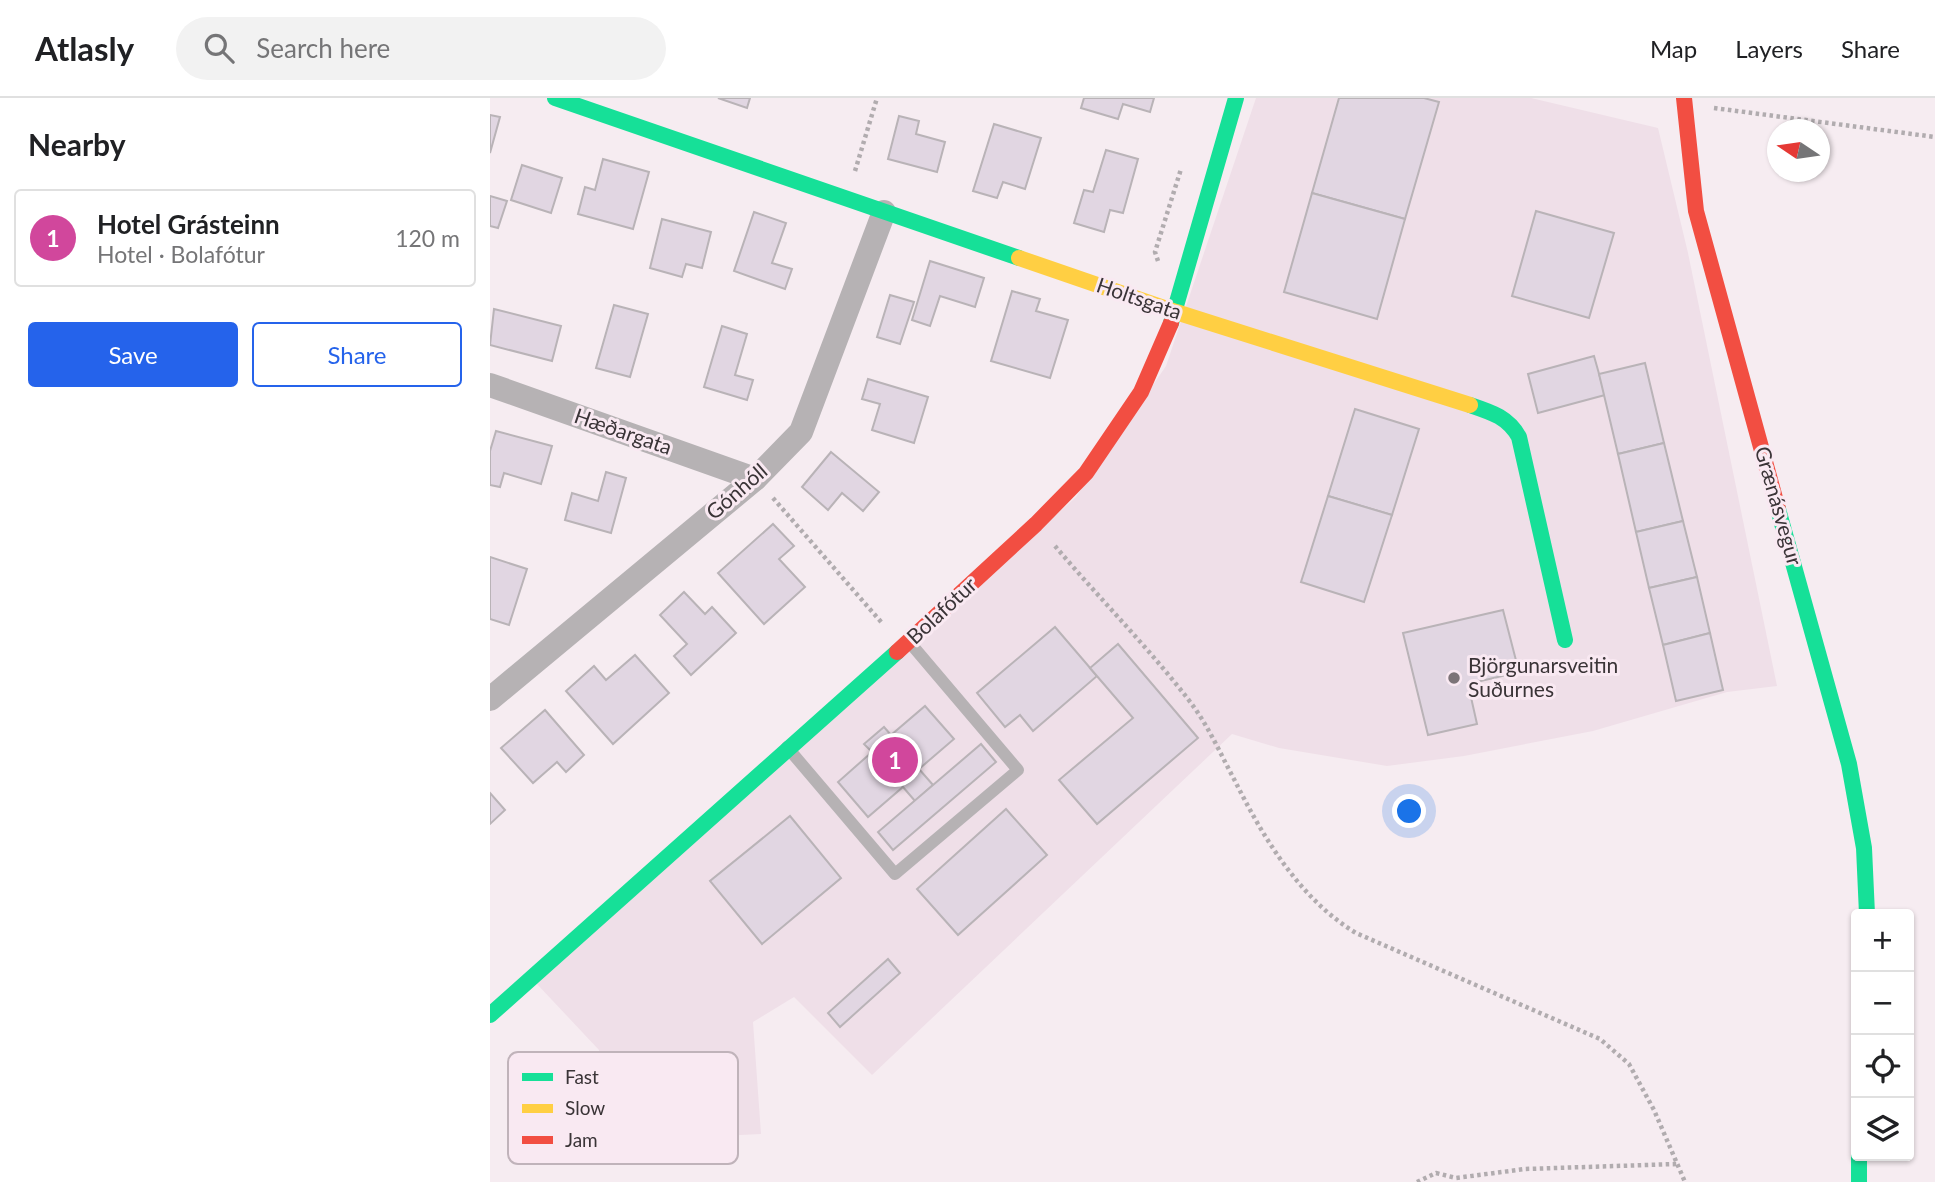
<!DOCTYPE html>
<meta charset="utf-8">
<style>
body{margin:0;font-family:Lato,sans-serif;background:#f2f2f2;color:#202124}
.controls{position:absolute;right:21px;bottom:21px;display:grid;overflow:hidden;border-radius:7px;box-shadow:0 2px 5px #0004}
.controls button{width:63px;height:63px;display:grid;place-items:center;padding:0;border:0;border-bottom:2px solid #e0e0e0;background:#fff;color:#202124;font:35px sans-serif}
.compass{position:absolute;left:1277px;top:21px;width:63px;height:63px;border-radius:50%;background:#fff;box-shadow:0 2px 5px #0004;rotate:283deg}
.you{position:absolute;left:920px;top:714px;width:24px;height:24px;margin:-18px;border:5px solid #fff;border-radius:50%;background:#1a73e8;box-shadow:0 0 0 10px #1a73e833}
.badge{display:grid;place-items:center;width:46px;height:46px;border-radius:50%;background:#2563eb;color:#fff;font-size:23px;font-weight:700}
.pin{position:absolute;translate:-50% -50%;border:4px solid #fff;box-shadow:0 2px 7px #0006}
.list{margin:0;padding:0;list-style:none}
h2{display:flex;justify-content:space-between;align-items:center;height:91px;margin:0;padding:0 28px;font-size:30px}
h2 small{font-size:23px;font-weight:400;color:#757577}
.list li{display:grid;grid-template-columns:46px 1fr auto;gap:21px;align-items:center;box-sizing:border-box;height:98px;margin:0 14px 14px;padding:0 14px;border:2px solid #e0e0e0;border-radius:7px}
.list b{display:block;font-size:26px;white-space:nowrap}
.list p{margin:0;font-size:23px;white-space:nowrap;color:#757577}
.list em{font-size:23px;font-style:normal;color:#757577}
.actions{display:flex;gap:14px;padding:21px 28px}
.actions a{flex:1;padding:16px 0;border:2px solid #2563eb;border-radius:7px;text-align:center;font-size:24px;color:#2563eb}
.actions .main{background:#2563eb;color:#fff}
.icon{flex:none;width:38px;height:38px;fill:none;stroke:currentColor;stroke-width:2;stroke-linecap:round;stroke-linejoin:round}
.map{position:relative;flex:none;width:1445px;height:1084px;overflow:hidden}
header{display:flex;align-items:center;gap:42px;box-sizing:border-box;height:98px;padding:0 35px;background:#fff;border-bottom:2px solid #e0e0e0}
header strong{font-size:33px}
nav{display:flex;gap:38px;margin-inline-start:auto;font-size:24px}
.search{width:490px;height:63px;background:#f2f2f2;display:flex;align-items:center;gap:18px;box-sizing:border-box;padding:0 24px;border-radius:38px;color:#757577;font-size:26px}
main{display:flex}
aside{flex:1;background:#fff}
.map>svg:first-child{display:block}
.built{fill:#efdfe8}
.building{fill:#e1d6e2;stroke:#b9b3b7;stroke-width:2}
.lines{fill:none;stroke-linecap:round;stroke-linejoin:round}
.path{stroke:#b1acaf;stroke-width:4.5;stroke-dasharray:3.5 3.5;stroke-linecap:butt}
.lane{stroke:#b6b2b4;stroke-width:12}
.street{stroke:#b6b2b4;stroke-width:24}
.fast{stroke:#16e098;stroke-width:16}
.slow{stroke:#ffcf43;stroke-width:16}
.jam{stroke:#f24e42;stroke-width:16}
.poi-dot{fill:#7c7478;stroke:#f9e9f2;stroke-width:2.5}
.labels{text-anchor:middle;stroke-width:6;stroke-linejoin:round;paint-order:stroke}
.street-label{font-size:21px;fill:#3a3437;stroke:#f9e9f2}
.poi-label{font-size:21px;fill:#3a3437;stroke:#f9e9f2;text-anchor:start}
.key{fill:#f9e9f2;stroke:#c0b3ba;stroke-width:2}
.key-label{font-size:19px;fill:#3a3437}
</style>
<header>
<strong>Atlasly</strong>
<div class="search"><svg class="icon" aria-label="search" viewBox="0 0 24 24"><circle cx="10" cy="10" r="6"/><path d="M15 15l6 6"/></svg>Search here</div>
<nav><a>Map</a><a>Layers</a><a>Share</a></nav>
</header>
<main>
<aside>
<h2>Nearby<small></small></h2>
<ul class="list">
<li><span class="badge" style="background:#d1479c">1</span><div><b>Hotel Grásteinn</b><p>Hotel · Bolafótur</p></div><em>120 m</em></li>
</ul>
<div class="actions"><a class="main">Save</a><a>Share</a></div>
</aside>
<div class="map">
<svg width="1445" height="1084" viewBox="0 0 1445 1084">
<rect width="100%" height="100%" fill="#f6ecf1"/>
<!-- built -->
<path class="built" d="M766,0H1041L1168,30L1198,155L1287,588L1237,594L1103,633L974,658L897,668L789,650L742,636L382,977L304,899L263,924L271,1036L109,1044V952L46,885L586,399L676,268Z"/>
<!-- building -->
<g class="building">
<path d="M228,0H260L257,10Z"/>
<path d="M594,0H664L660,14L633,6L628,21L591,10Z"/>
<path d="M849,0H934L949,4L915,121L822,95Z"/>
<path d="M0,17L10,19L0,55Z"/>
<path d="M409,18L429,23L426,36L455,44L447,74L398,61Z"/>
<path d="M504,26L551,40L535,91L513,84L507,100L483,93Z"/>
<path d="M616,52L648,61L633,115L620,112L614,134L584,125L594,92L603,94Z"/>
<path d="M113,61L159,74L143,131L88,116L95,89L105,92Z"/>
<path d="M32,67L72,80L61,115L21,102Z"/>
<path d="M822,95L915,121L887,221L794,194Z"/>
<path d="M0,98L17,103L8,130L0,128Z"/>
<path d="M1046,113L1124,135L1099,220L1022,198Z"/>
<path d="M264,114L296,125L282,165L302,171L295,191L244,173Z"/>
<path d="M172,121L221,134L212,170L196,166L192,179L160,170Z"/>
<path d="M440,163L494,180L485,209L450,198L440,228L422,222Z"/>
<path d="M522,193L550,201L546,213L578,222L560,280L501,263Z"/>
<path d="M400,197L424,204L410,246L387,239Z"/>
<path d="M124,207L158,216L140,279L106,270Z"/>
<path d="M4,211L71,228L62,263L0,247Z"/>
<path d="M232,228L257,236L245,277L263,282L257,302L214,289Z"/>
<path d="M1104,258L1115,297L1048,315L1038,276Z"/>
<path d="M1155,265L1174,345L1128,356L1109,276Z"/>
<path d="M378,281L438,299L424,345L382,332L390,306L372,301Z"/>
<path d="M865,311L929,331L902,417L838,398Z"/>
<path d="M6,333L62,348L51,386L14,375L10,389L0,387V353Z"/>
<path d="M1174,345L1193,423L1146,434L1128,356Z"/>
<path d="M341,354L389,394L373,413L352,395L338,412L312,389Z"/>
<path d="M116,374L136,380L121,435L75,422L82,395L108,403Z"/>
<path d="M838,398L902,417L874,504L811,484Z"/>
<path d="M1193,423L1207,479L1159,490L1146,434Z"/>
<path d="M283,426L304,448L289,461L315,489L274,526L228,475Z"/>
<path d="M0,459L37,471L19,527L0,521Z"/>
<path d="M1207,479L1220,535L1173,547L1159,490Z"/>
<path d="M194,494L215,516L222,509L246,535L201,577L184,558L197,546L170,517Z"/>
<path d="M1013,512L1029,574L978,586L987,626L938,637L913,535Z"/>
<path d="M565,529L607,578L543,633L530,617L515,629L487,595Z"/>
<path d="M1220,535L1233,592L1186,603L1173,547Z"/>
<path d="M628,546L708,640L607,726L569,682L643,620L600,570Z"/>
<path d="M145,557L179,595L123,646L76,593L104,568L116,582Z"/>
<path d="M435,608L464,641L429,671L443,687L425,703L413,689L378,719L348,684L382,654L374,646L394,629L401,637Z"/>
<path d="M55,612L94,657L76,674L67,664L43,685L11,650Z"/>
<path d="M491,646L506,664L403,752L388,734Z"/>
<path d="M0,695L15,712L0,726Z"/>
<path d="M516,711L557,757L468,837L427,791Z"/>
<path d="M300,718L351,780L272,846L220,783Z"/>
<path d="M398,861L410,875L350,929L338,915Z"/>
</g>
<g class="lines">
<!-- path -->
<g class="path">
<path d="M1224,10L1445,39"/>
<path d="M365,73L387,0"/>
<path d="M668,163L665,154L691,71"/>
<path d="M283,400L392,525"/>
<path d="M565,448C609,500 659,550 701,605C719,629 731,657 745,683C774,741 810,801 866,835L1110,941L1139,966L1164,1012L1195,1084"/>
<path d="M927,1084L946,1075L966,1080L1035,1071L1187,1066"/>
</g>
<!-- lane -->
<path class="lane" d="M297,649L405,776L528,672L421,546"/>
<!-- street -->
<g class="street">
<path d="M0,287L265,381"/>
<path d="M0,601L265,381L311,334L394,114"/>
</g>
<!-- fast -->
<g class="fast">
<path d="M65,0L529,160"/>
<path d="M681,225L746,0"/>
<path d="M980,307C1001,314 1018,319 1029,339L1075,542"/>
<path d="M1288,411L1359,666L1374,750L1377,816"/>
<path d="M0,917L407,554"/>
<path d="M1369,1058V1084"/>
</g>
<!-- slow -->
<path class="slow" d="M529,160L686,214L980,307"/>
<!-- jam -->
<g class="jam">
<path d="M1194,0L1206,113L1288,411"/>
<path d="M407,554L546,426L596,375L651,294L681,225"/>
</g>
</g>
<!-- markers -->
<circle class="poi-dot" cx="964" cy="580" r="7"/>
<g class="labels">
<!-- street labels -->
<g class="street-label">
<text transform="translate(649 201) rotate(19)" y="7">Holtsgata</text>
<text transform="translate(133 334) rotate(19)" y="7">Hæðargata</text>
<text transform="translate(247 394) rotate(-41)" y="7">Gónhóll</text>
<text transform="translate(1288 408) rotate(74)" y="7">Grænásvegur</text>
<text transform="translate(452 513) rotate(-43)" y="7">Bolafótur</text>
</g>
<!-- poi labels -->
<g class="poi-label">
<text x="978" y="575">Björgunarsveitin<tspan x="978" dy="24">Suðurnes</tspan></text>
</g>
</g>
<!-- legend -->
<rect x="18" y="954" width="230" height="112" rx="10" class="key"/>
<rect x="32" y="975" width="31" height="8" fill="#16e098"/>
<rect x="32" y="1006" width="31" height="9" fill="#ffcf43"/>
<rect x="32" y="1038" width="31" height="8" fill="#f24e42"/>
<g class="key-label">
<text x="75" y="986">Fast</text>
<text x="75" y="1017">Slow</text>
<text x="75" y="1049">Jam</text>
</g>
</svg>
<div class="controls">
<button>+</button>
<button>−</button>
<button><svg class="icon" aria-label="locate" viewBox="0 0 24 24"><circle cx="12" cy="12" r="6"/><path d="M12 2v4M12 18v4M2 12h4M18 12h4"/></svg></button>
<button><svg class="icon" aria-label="layers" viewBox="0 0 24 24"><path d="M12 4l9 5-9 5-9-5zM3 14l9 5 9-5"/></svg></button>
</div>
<svg class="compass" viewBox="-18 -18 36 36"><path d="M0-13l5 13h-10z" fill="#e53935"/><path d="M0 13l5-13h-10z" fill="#757577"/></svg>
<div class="you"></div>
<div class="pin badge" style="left:405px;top:662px;background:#d1479c">1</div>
</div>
</main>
